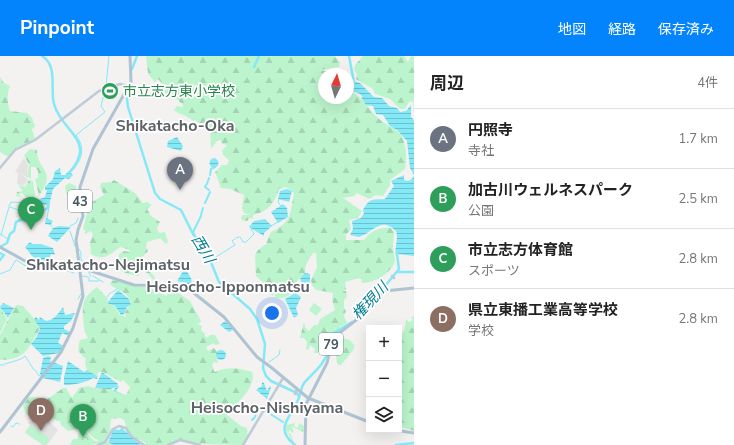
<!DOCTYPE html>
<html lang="ja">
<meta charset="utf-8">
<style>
body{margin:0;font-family:"Nunito Sans","Noto Sans JP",sans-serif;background:#f2f2f2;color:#222}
.controls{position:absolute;right:12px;bottom:12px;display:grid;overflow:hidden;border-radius:0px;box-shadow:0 4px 16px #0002}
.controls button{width:36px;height:36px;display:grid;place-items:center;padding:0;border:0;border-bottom:1px solid #e0e0e0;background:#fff;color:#222;font:20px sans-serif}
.compass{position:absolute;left:318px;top:12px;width:36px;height:36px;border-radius:50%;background:#fff;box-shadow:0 4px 16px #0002;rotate:5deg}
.you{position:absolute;left:272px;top:257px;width:14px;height:14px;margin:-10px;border:3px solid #fff;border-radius:50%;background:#1a73e8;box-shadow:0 0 0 6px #1a73e833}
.badge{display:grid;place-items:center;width:26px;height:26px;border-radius:50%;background:#0384fc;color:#fff;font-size:13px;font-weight:700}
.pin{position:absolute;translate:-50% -33px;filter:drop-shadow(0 1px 2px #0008)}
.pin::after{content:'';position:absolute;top:21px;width:14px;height:12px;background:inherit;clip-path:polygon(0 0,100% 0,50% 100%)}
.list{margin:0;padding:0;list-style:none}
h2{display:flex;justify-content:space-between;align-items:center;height:52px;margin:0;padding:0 16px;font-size:17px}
h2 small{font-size:13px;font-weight:400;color:#767676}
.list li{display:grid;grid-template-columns:26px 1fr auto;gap:12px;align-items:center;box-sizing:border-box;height:60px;padding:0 16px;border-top:1px solid #e0e0e0}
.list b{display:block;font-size:15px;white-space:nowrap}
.list p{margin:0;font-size:13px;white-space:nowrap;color:#767676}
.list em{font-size:13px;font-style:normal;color:#767676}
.icon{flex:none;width:22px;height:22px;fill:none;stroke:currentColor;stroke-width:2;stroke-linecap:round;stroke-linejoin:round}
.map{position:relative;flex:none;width:414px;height:389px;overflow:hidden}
header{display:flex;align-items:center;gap:24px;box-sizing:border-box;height:56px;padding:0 20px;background:#0384fc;color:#fff}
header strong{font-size:19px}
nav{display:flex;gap:22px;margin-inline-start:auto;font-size:14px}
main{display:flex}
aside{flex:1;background:#fff}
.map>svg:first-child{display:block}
.education{fill:#e5e2e3}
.grass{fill:url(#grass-tufts)}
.forest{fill:url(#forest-firs)}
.park{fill:url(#park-crowns)}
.pitch{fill:#bcf5cd}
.water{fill:url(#water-rules)}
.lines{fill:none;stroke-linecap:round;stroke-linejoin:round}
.stream{stroke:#84e9f7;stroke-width:1}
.canal{stroke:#84e9f7;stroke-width:2}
.river{stroke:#84e9f7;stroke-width:2.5}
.secondary{stroke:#bdccd7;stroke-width:2.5}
.primary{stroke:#aec4d3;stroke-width:3}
.labels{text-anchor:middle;stroke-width:3.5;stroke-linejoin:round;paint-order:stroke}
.shield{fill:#fff;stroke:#7e8990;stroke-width:1}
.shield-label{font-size:13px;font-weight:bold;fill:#465761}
.leisure-label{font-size:14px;fill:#27864d;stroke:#fff;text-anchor:start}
.water-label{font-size:15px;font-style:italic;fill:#047e90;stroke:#fff}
.quarter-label{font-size:16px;font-weight:bold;fill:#5d6267;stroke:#fff}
</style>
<header>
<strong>Pinpoint</strong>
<nav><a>地図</a><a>経路</a><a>保存済み</a></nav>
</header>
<main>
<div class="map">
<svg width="414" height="389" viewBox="0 0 414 389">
<defs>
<pattern id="grass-tufts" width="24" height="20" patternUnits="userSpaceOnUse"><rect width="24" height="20" fill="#bcf5cd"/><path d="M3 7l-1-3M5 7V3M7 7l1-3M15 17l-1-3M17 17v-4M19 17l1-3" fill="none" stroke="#a3d4b3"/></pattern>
<pattern id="forest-firs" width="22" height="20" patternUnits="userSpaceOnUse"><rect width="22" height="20" fill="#bcf5cd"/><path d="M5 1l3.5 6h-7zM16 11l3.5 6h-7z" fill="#a3d4b3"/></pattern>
<pattern id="park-crowns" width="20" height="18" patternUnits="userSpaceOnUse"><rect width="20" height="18" fill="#bcf5cd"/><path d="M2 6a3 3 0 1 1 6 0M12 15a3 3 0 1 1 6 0" fill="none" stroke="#a3d4b3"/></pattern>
<pattern id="water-rules" width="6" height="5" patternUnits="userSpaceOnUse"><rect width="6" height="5" fill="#84e9f7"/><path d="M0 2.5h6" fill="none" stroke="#6ec0cb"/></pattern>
</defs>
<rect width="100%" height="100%" fill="#f4f1f1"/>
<!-- education -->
<g class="education">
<path d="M24,102L28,109L27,121L22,119L28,123L24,130L17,128L18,117L15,116Z"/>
<path d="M46,363L58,374L47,389H43L25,377L30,369L28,366Z"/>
</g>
<!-- grass -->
<path class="grass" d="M286,367V369L295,367L294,370L297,372L300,367L305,371L303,376L291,370L294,375L292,377L290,374L288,377L291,378L294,388L286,374Z"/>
<!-- forest -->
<g class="forest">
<path d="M146,0H335L340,7L339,11L320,14L339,18H324V42H348V36C360,36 368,53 377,61C384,69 398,72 403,82C406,91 407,103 405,113L390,124V129L383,140L376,139L369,143L357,137L354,140L343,142L362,155L358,162L349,164L351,173L346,179V184H364C371,175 379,171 391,172L394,176L393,191L395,205C391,217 375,227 362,227L361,223L358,222L345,226L346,233L343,235H346L347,241L344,244V252L346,255L344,260L347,267L340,271L339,274L343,282L350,284L354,289V293L341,309H338L332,284L327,282L318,297H314L315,293L310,289L309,293L306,294L307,286L304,282H300L304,266L305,271L309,275L314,269H318L320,263L335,254L332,243L333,237L316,234L312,229L311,224L317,211L316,197H313C309,203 304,210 305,218C303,220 302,221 300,222C290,231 296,243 276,242L274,237L273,240L268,237L270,233L256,220L255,199L258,194L266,188L271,176C292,166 290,158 294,137L286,131L279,133C275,147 268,156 253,159V163L250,162L247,165L241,164L242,159H250L244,157L242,152L244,139L230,133L221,132L215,116L222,109H227L229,104L223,99L222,95L227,89L222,88L221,84L217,85L211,93L210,74L204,67H198L195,64L193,65C189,60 180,59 174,54L177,50L183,51V49L173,39L163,37L161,34L165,30L158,23L155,26L148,18Z"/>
<path d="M363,0H404L408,6L411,0L414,1V57L413,45L409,46L405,53H400L390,43L375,38L373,33L356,23L357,18L354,14L355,9Z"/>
<path d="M0,21L4,27L10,30C7,36 7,48 10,55L27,57L32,62L35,70L32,73L35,83L17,92L8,101L0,96Z"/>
<path d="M30,93L37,94C37,116 58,113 39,140L35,123L38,122V115L35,111H31V123L27,121L29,109L24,99Z"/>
<path d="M29,124L33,125L35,139L34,143L26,141L22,137L19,138L21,141L16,140L17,136L23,135L18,129L25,131Z"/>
<path d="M114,124L135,137L143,147L147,146L152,149L147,153C154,165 150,158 160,166L157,173L159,177L165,176L168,186L166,188L160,182L147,186L146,191L148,195L140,203C142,215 156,215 157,228L148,218L142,213L138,220C127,218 128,219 118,212L120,211L118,207L119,198L124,195L129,196L130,194L120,191C111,198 103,206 91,198L90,187L93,178L91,175L85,178V174L83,173L88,153L92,146L104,139L100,131L101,127L111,126Z"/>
<path d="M69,127L76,130V140H69L66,137L65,130Z"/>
<path d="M112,224L141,231L156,230L159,237L167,240V231L173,230V236H177L190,245L201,265L198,268L202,270L201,274L205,278V280L207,282L210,279H215L220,288L215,289L214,287L206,291L208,295L214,292L218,297L216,300L218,307L214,306L212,309L214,315L215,316C228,310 238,312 252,316C257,331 236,348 227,359L241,370L247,372L248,382L242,389L196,388L181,383L167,389H145L146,387L132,380L127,373L124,364L120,362L111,363L110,372L111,373L105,384L112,389H96L98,384C90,382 88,372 80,372C76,372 72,375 68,375L61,369L60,365H57L52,362L49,363C41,358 32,363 26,358L23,349L29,341L49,342L63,332H66L72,342L79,332L88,330L98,333L108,332L126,339L130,331L123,324L121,326L103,316H98L97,319C89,319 83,311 86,303C78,296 77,295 80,284L88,282C83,274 84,270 83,261C82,245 84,241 97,231L108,243L107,247L114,250L120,259L126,261L125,256L131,248C130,236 117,235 110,228Z"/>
<path d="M16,249L23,250C30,258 37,264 39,274C28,293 25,304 0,304V279Z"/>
<path d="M414,259V375L402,371V365L399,364V281L402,275L404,276L406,263L409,266L413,264L411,262Z"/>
</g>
<!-- park -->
<g class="park">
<path d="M0,251L7,263L0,277Z"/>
<path d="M81,372L86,375L93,384L102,387L92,389H70L73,383H77Z"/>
</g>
<!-- pitch -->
<g class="pitch">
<path d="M314,247L322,253L316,260L309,254Z"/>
<path d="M31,369L50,383L46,389H43L25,376Z"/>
</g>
<!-- water -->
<g class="water">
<path d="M352,25L360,27L374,41L382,42L389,50L397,52L400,56L406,55L411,49V61L414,64V200L398,198L396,200C394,190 399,184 396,175C380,160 374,176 359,181L350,179L353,173L352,165L361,162L364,157L363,154C370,141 373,144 385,143L394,130L391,125L404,119V124L408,125L412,123L414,119L410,112L407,85L397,74L390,70L383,59L376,58L373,50L366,49L361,41H363L360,38L349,34L348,29Z"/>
<path d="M177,81L183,90L181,95L167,91L168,85Z"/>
<circle cx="214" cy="107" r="4.5"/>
<path d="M60,112L61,119H65L69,115L73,119L69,123L65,122L53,133L49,150L39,147L36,145L45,141L47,134H45V131L53,123L55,115Z"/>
<path d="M287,133L292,135L289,146L278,143L280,135Z"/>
<path d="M283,148L287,152L288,161L278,167L271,156Z"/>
<path d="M46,162L53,165L51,168L53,172L59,170L71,171L57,186L48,180L53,172L50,169L45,168Z"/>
<path d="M265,163L272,170L264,177V180L249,171L254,165Z"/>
<path d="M30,186L32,188H41L53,192L55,199L51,198L47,208H41L40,205L32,200L25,191Z"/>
<path d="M185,212L191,222L193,234L184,227L177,225Z"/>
<path d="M305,217L310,218V230L308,231L303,229L300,223Z"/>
<path d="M118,234L129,243L131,249L127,251L124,258L121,259L115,250L107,247Z"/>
<path d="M295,237L301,241L296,252L298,259L294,262L285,243Z"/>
<path d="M3,247L14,252L8,262L0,251Z"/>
<path d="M63,251L65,259L75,257L71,265L64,270V273L70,276L69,280L62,277L58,287L64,290L59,297L43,300L31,288L36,282L40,273L34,263L36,261L39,264L40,261L46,265C54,264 58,258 63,251Z"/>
<path d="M225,265L234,273L229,276L220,269Z"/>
<circle cx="221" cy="299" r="5"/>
<path d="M48,300L51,301L50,305L63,310L60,326L43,322L40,318L43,302Z"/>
<path d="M68,305L84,316L87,314L97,320L98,316L97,323L93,322C88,326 70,330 64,329V321Z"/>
<path d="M102,316L118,328L117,330H119L116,335L122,338L113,335L116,331L110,333L95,332Z"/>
<path d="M262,326L264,327L267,335L270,330L271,331L267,343L256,334L262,330Z"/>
<path d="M122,372L141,389H113L108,386L114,373L119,374Z"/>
</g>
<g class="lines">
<!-- stream -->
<g class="stream">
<path d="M106,31L109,0"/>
<path d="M71,116C82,105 86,92 76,79L105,56L101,50L105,34"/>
<path d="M279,143L278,146L281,150"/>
<path d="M9,150L11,146L29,147"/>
<path d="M10,151L24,156L22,163"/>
<path d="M47,163L49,150"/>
<path d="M70,170L76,167L78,162"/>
<path d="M271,170L278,166"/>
<path d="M70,175L75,190"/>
<path d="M0,178L8,183"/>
<path d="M1,179L9,151"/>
<path d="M240,181L243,186H246L254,178L250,171"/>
<path d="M236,182L239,181"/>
<path d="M78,192L81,196V204L87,212"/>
<path d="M50,202L57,209"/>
<path d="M211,204L235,189L232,185L235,183"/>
<path d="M28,206L29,204L38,208"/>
<path d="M65,214L74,217"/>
<path d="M88,215L91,220"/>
<path d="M0,218L10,214L16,204L26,210L27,208"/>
<path d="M82,220L88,221"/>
<path d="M93,220L103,226"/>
<path d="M89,221V225H99"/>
<path d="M111,237L117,233"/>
<path d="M107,241L110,237"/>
<path d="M78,243L82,236"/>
<path d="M269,306L279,299L280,294"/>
<path d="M5,308L21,303L25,300L34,314"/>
<path d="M0,309H4"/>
<path d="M35,314L39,320L41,319"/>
<path d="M11,370L13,371L16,367L19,368"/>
</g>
<!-- canal -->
<g class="canal">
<path d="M210,119L211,113L215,111"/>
<path d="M207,128L209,122"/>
<path d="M206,129L205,131L209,134"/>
<path d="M205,147L210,136"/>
<path d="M201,159L203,152"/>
<path d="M196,182L193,176L201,160"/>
<path d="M264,354L283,366"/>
<path d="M252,364L255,361L256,356L260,351L263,353"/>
</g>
<!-- river -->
<g class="river">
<path d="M42,0C58,9 50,33 54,48C62,77 98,84 69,117"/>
<path d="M349,0L354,27"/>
<path d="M254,11L259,0"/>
<path d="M132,13L137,0"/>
<path d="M129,32L127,43L128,51L155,137L160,143L181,154L193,178L208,199L219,226L250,253L257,263L265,288L263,312L266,320L271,325L297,337L299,341"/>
<path d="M0,191L7,187L10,178L14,175L16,166L27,161L36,165L44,154L48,152V147"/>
<path d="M0,197L4,199L0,204"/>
<path d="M398,216H414"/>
<path d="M372,246L399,213L397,198"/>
<path d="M295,389C273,372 291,362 298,344C301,339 300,333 304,327C313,317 325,308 329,293L326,286L327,281L352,266"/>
<path d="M396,389L414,387"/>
</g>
<!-- secondary -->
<g class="secondary">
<path d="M0,112L15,94L35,84L99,35L120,28L129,30"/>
<path d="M392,220L394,222"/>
<path d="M295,338L296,335"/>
<path d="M98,389L105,386L113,373L119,370L126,372L131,380L144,389"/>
<path d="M168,389L180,384L200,389"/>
<path d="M243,389L283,322"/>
</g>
<!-- primary -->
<g class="primary">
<path d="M0,191L34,210H64L85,213L134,229L185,230L224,261L257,301L272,312L308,342L369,366"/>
<path d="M394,374L414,377"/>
<path d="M0,376L61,296L73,272L83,240L76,184L78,174L83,160L80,142V131L93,93L131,26L130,0"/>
<path d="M305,389L306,348L327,307L333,282L360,261L384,235L414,232"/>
</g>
</g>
<!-- icons -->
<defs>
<g id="stadium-disc" transform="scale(0.9)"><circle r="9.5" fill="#2e9e5b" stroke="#fff"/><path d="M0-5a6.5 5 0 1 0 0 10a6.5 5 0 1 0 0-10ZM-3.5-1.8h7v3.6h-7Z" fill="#fff"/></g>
</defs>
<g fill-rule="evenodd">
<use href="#stadium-disc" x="110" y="35"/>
</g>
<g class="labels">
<!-- shield labels -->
<g class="shield">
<rect x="68" y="134" width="24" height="22" rx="3"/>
<rect x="319" y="277" width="24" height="22" rx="3"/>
</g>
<g class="shield-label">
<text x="80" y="150">43</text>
<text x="331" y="293">79</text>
</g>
<!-- leisure labels -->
<g class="leisure-label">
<text x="123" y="40">市立志方東小学校</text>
</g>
<!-- water labels -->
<g class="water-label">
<text transform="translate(203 193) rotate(59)" y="5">西川</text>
<text transform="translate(370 245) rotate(-47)" y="5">権現川</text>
</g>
<!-- quarter labels -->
<g class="quarter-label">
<text x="175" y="75">Shikatacho-Oka</text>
<text x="108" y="214">Shikatacho-Nejimatsu</text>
<text x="228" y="236">Heisocho-Ipponmatsu</text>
<text x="267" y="357">Heisocho-Nishiyama</text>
</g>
</g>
</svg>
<div class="controls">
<button>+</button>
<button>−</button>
<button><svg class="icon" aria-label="layers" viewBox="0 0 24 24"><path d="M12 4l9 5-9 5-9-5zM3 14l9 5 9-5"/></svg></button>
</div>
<svg class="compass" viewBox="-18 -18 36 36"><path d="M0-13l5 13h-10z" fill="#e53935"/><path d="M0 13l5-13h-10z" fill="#767676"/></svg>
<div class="you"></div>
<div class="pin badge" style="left:180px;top:134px;background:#6b7280">A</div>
<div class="pin badge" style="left:83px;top:381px;background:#2e9e5b">B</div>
<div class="pin badge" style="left:31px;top:174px;background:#2e9e5b">C</div>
<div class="pin badge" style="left:41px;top:375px;background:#8d6e63">D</div>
</div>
<aside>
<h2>周辺<small>4件</small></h2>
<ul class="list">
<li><span class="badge" style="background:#6b7280">A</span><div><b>円照寺</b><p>寺社</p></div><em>1.7 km</em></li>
<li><span class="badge" style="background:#2e9e5b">B</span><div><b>加古川ウェルネスパーク</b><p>公園</p></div><em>2.5 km</em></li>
<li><span class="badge" style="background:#2e9e5b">C</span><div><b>市立志方体育館</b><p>スポーツ</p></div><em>2.8 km</em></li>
<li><span class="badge" style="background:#8d6e63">D</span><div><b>県立東播工業高等学校</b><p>学校</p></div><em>2.8 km</em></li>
</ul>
</aside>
</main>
